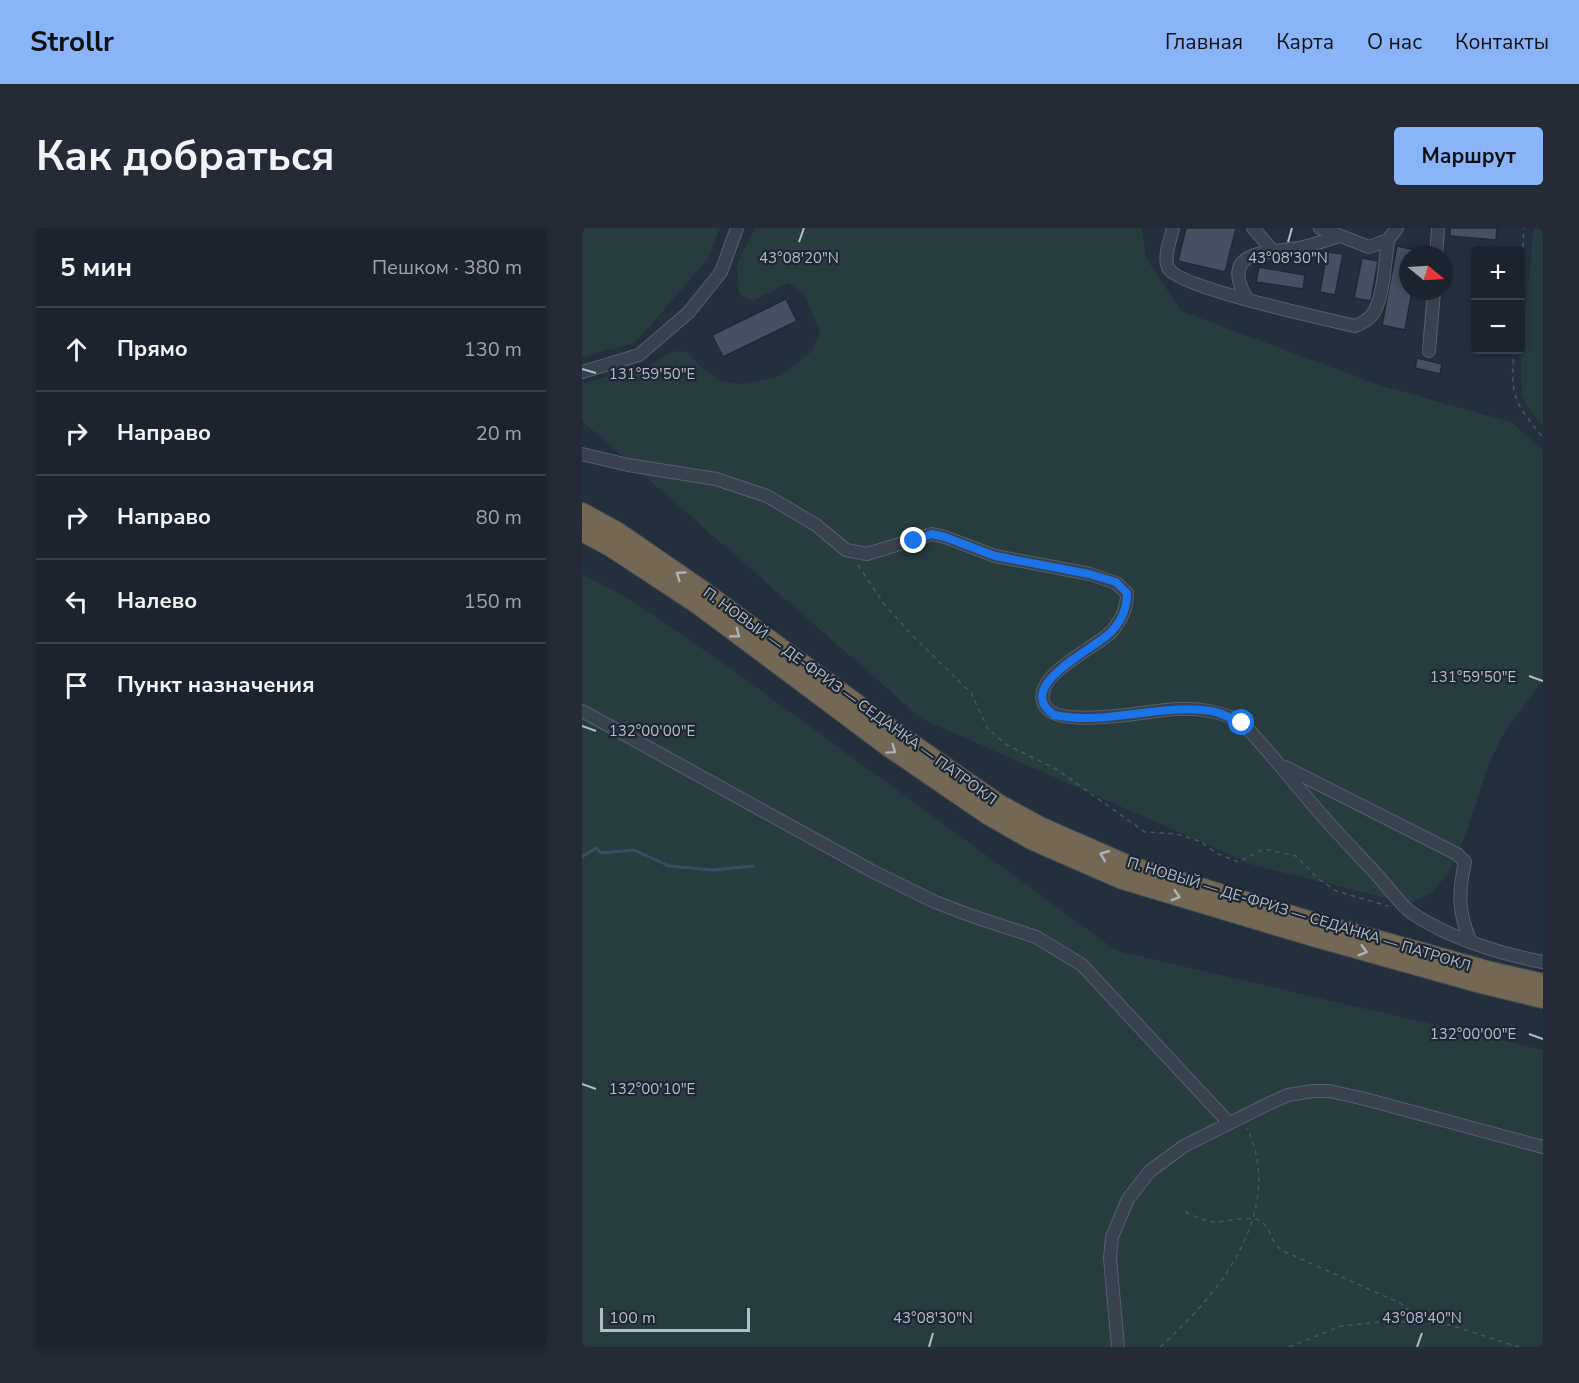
<!DOCTYPE html>
<html lang="ru">
<meta charset="utf-8">
<style>
body{margin:0;font-family:"Nunito Sans",sans-serif;background:#242b36;color:#f1f3f6}
.controls{position:absolute;right:18px;top:18px;display:grid;overflow:hidden;border-radius:6px;box-shadow:0 3px 9px #0003}
.controls button{width:54px;height:54px;display:grid;place-items:center;padding:0;border:0;border-bottom:2px solid #39404a;background:#1b232e;color:#f1f3f6;font:30px sans-serif}
.compass{position:absolute;left:817px;top:18px;width:54px;height:54px;border-radius:50%;background:#1b232e;box-shadow:0 3px 9px #0003;rotate:108deg}
.scale{position:absolute;left:18px;bottom:15px;width:150px;box-sizing:border-box;padding-left:6px;border:3px solid #b4bcc9;border-top:0;font-size:16px;line-height:21px;white-space:nowrap;color:#b4bcc9;-webkit-text-stroke:4px #1d2633;paint-order:stroke}
.stop{position:absolute;width:18px;height:18px;margin:-14px;border:4px solid #1a73e8;border-radius:50%;background:#fff}
.stop.end{background:#1a73e8;border-color:#fff;box-shadow:0 2px 6px #0008}
.list{margin:0;padding:0;list-style:none}
h2{display:flex;justify-content:space-between;align-items:center;height:78px;margin:0;padding:0 24px;font-size:26px}
h2 small{font-size:20px;font-weight:400;color:#a0a4aa}
.list li{display:grid;grid-template-columns:39px 1fr auto;gap:18px;align-items:center;box-sizing:border-box;height:84px;padding:0 24px;border-top:2px solid #39404a}
.list b{display:block;font-size:22px;white-space:nowrap}
.list em{font-size:20px;font-style:normal;color:#a0a4aa}
.icon{flex:none;width:33px;height:33px;fill:none;stroke:currentColor;stroke-width:2;stroke-linecap:round;stroke-linejoin:round}
.map{position:relative;flex:none;width:961px;height:1119px;overflow:hidden;border-radius:6px}
header{display:flex;align-items:center;gap:36px;box-sizing:border-box;height:84px;padding:0 30px;background:#8ab4f8;color:#111}
header strong{font-size:28px}
nav{display:flex;gap:33px;margin-inline-start:auto;font-size:21px}
.intro{display:flex;align-items:center;justify-content:space-between;box-sizing:border-box;height:144px;padding:0 36px}
h1{margin:0;font-size:42px}
.button{padding:15px 27px;border-radius:6px;background:#8ab4f8;color:#111;font-size:21px;font-weight:700}
main{display:flex;gap:36px;padding:0 36px}
aside{flex:1;background:#1b232e;border-radius:6px;box-shadow:0 3px 9px #0003}
.map>svg:first-child{display:block}
.green{fill:#263c3f}
.lines{fill:none;stroke-linecap:round;stroke-linejoin:round}
.stream{stroke:#394c67;stroke-width:3}
.building{fill:#455162;stroke:#1f2835;stroke-width:1.5}
.minor-casing{stroke:#565f6c;stroke-width:14}
.highway-casing{stroke:#434c59;stroke-width:20}
.path{stroke:#44595c;stroke-width:1.5;stroke-dasharray:4.5 4.5;stroke-linecap:butt}
.minor{stroke:#38414e;stroke-width:12}
.highway{stroke:#746855;stroke-width:18}
.oneway{stroke:#aeb4bd}
.route{stroke:#1a73e8;stroke-width:8}
.ticks{fill:none;stroke:#b4bcc9;stroke-width:2}
.labels{text-anchor:middle;stroke-width:4.5;stroke-linejoin:round;paint-order:stroke}
.street-label{font-size:15px;fill:#b4bcc9;stroke:#1d2633}
.ticks-label{font-size:15px;text-anchor:middle;fill:#b4bcc9;stroke:#1d2633;stroke-width:4.5;stroke-linejoin:round;paint-order:stroke}
</style>
<header>
<strong>Strollr</strong>
<nav><a>Главная</a><a>Карта</a><a>О нас</a><a>Контакты</a></nav>
</header>
<div class="intro"><h1>Как добраться</h1><a class="button">Маршрут</a></div>
<main>
<aside>
<h2>5 мин<small>Пешком · 380 m</small></h2>
<ul class="list">
<li><svg class="icon" aria-label="ahead" viewBox="0 0 24 24"><path d="M12 20V5M6 11l6-6 6 6"/></svg><div><b>Прямо</b></div><em>130 m</em></li>
<li><svg class="icon" aria-label="right" viewBox="0 0 24 24"><path d="M7 20v-9h11M14 6l5 5-5 5"/></svg><div><b>Направо</b></div><em>20 m</em></li>
<li><svg class="icon" aria-label="right" viewBox="0 0 24 24"><path d="M7 20v-9h11M14 6l5 5-5 5"/></svg><div><b>Направо</b></div><em>80 m</em></li>
<li><svg class="icon" aria-label="left" viewBox="0 0 24 24"><path d="M17 20v-9H6M10 6l-5 5 5 5"/></svg><div><b>Налево</b></div><em>150 m</em></li>
<li><svg class="icon" aria-label="arrive" viewBox="0 0 24 24"><path d="M6 21V4h12l-3 4 3 4H6"/></svg><div><b>Пункт назначения</b></div></li>
</ul>
</aside>
<div class="map">
<svg width="961" height="1119" viewBox="0 0 961 1119">
<rect width="100%" height="100%" fill="#242f3e"/>
<!-- green -->
<g class="green">
<path d="M0,0H138L126,31L53,115L0,129Z"/>
<path d="M173,0H560L564,30L599,83L800,158L929,194L961,222V452L923,503L906,538L883,609L866,645L851,664L828,676L671,637L340,491L0,193V155L65,138L92,123L104,124L119,139L139,153L162,156L198,148L230,123L238,104L222,66L207,55L170,73L157,66L155,36Z"/>
<path d="M952,0H961V198L948,182L940,168L939,152V123Z"/>
<path d="M0,346L51,373L152,443L535,723L961,822V1119H0Z"/>
</g>
<g class="lines">
<!-- stream -->
<path class="stream" d="M0,629L14,620L19,625L52,622L87,638L131,642L171,638"/>
</g>
<!-- building -->
<g class="building">
<path d="M604,0H654L643,44L596,33Z"/>
<path d="M868,0H915L914,12L868,8Z"/>
<path d="M815,18L838,23L837,27H826V63H830L823,102L800,97Z"/>
<path d="M745,24L761,26L753,67L738,64Z"/>
<path d="M780,30L796,33L789,73L772,70Z"/>
<path d="M677,39L723,47L721,61L674,54Z"/>
<path d="M204,71L215,93L141,129L130,107Z"/>
<path d="M835,130L860,136L858,146L833,140Z"/>
</g>
<g class="lines">
<!-- minor casing -->
<g class="minor-casing">
<g id="minor">
<path d="M591,0C589,11 580,30 587,41C599,60 743,91 773,98C780,95 787,92 792,84C802,67 803,33 806,12"/>
<path d="M671,0L691,23"/>
<path d="M738,0L787,19L806,12L815,0"/>
<path d="M854,27L856,0"/>
<path d="M665,71C636,21 686,25 717,20C731,17 744,12 758,8"/>
<path d="M847,123L852,63"/>
<path d="M0,144L57,127L107,84L139,44L155,0"/>
<path d="M0,226L46,237L134,251L185,268L234,297L264,322L285,326L350,306L363,309L413,328L508,346L534,355L545,365C545,380 540,390 531,402C515,420 446,448 463,478C477,502 569,482 595,481C615,480 643,483 660,496C666,500 671,507 676,512C693,531 709,551 726,571C748,598 773,623 796,648C807,660 817,676 830,685C866,710 919,726 961,734"/>
<path d="M0,483L290,643L353,674L390,688L454,709L500,737L647,895"/>
<path d="M703,539L875,626L883,634C876,665 876,685 889,714"/>
<path d="M536,1119L528,1030L530,1009L546,971L568,943L602,918L688,875L706,867L731,863H747L783,871L961,919"/>
</g>
</g>
<!-- highway casing -->
<g class="highway-casing">
<g id="highway">
<path d="M0,284L35,303L122,363L314,504L416,575L458,598L547,637L736,695L905,742L961,755"/>
<path d="M0,304L28,319L116,377L306,519L407,588L449,612L540,652L734,710L899,756L961,771"/>
</g>
</g>
<!-- path -->
<g class="path">
<path d="M939,46L942,0"/>
<path d="M932,122C928,169 932,173 961,210"/>
<path d="M276,337L302,376L332,409L389,465L406,501L425,517L474,541L563,604L595,606L617,613L636,626L657,634L682,621L714,628L735,650L754,663L806,678"/>
<path d="M603,984C612,988 624,994 634,994C646,994 670,986 680,994C690,1002 687,1013 701,1023L818,1075L844,1096"/>
<path d="M578,1119C638,1066 704,983 665,900"/>
<path d="M707,1119L759,1098L808,1093L868,1097L937,1119"/>
</g>
<!-- minor -->
<use href="#minor" class="minor"/>
<!-- highway -->
<use href="#highway" class="highway"/>
</g>
<!-- one-way arrows -->
<defs><path id="oneway-chevron" d="M-2-3.5L2.5 0L-2 3.5" fill="none" stroke-width="1.6" stroke-linecap="round" stroke-linejoin="round" transform="scale(1.5)"/></defs>
<g class="oneway">
<use href="#oneway-chevron" transform="translate(98 347) rotate(-145)"/>
<use href="#oneway-chevron" transform="translate(154 406) rotate(37)"/>
<use href="#oneway-chevron" transform="translate(310 522) rotate(35)"/>
<use href="#oneway-chevron" transform="translate(522 627) rotate(-158)"/>
<use href="#oneway-chevron" transform="translate(594 668) rotate(17)"/>
<use href="#oneway-chevron" transform="translate(781 723) rotate(16)"/>
</g>
<g class="lines">
<!-- route -->
<path class="route" d="M332,313L350,306L363,309L413,328L507,346L534,354L545,365C545,380 540,392 530,403C515,420 429,458 472,487C524,498 577,475 630,483C640,485 650,491 660,495"/>
</g>
<!-- ticks -->
<path class="ticks" d="M217,14L222,0M706,14L710,0M0,141L14,145M947,448L961,453M0,498L14,503M947,806L961,811M0,856L14,861M347,1119L351,1105M835,1119L840,1105"/>
<g class="labels">
<!-- street labels -->
<g class="street-label">
<text transform="translate(268 468) rotate(36)" y="5">П. НОВЫЙ — ДЕ-ФРИЗ — СЕДАНКА — ПАТРОКЛ</text>
<text transform="translate(717 686) rotate(17)" y="5">П. НОВЫЙ — ДЕ-ФРИЗ — СЕДАНКА — ПАТРОКЛ</text>
</g>
</g>
<g class="ticks-label">
<text x="217" y="35">43°08'20"N</text>
<text x="706" y="35">43°08'30"N</text>
<text x="70" y="151">131°59'50"E</text>
<text x="891" y="454">131°59'50"E</text>
<text x="70" y="508">132°00'00"E</text>
<text x="891" y="811">132°00'00"E</text>
<text x="70" y="866">132°00'10"E</text>
<text x="351" y="1095">43°08'30"N</text>
<text x="840" y="1095">43°08'40"N</text>
</g>
</svg>
<div class="controls">
<button>+</button>
<button>−</button>
</div>
<svg class="compass" viewBox="-18 -18 36 36"><path d="M0-13l5 13h-10z" fill="#e53935"/><path d="M0 13l5-13h-10z" fill="#a0a4aa"/></svg>
<div class="scale">100 m</div>
<div class="stop" style="left:660px;top:495px"></div>
<div class="stop end" style="left:332px;top:313px"></div>
</div>
</main>
